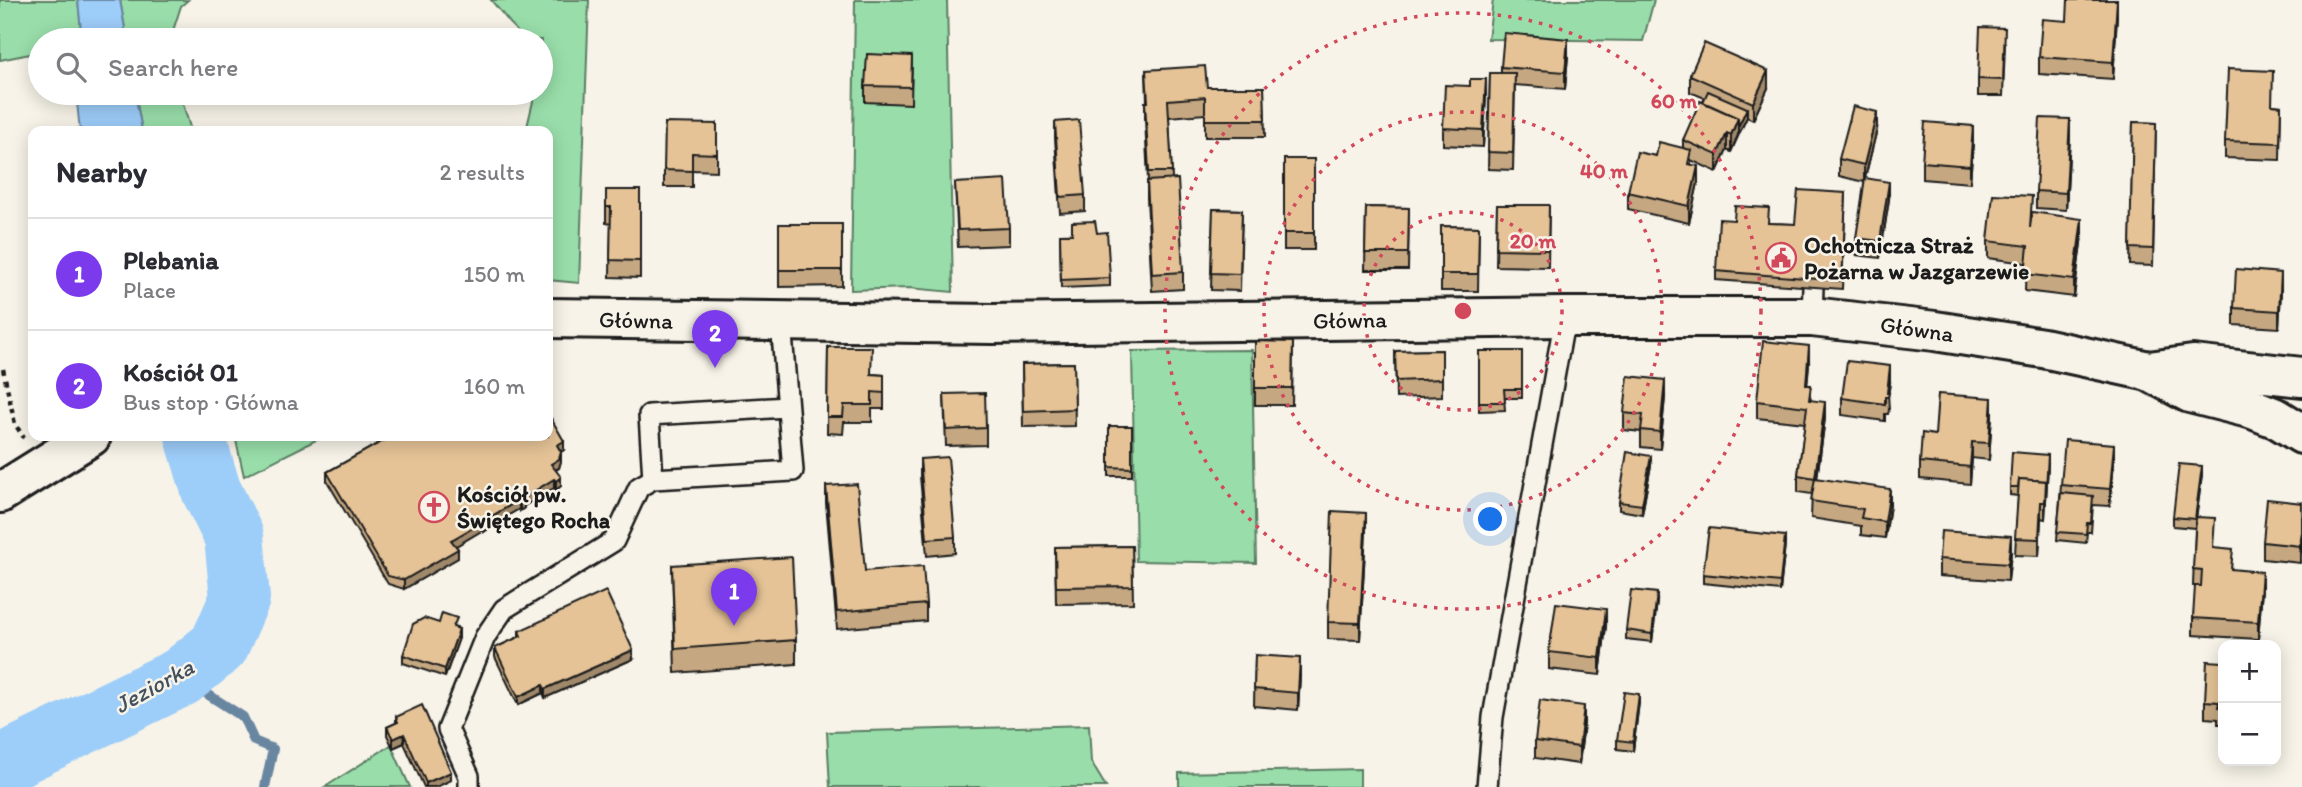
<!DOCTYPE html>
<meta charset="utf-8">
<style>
body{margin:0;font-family:Itim,sans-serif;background:#f7f7f7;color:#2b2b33}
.controls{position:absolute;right:21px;bottom:21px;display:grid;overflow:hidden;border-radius:14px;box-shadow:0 4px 18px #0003}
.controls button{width:63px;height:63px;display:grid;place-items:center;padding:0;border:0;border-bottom:2px solid #e1e1e2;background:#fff;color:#2b2b33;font:35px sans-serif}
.you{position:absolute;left:1491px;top:520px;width:24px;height:24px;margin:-18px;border:5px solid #fff;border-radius:50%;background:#1a73e8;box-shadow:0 0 0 10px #1a73e833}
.badge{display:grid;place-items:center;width:46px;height:46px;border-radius:50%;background:#7c3aed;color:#fff;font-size:23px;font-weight:700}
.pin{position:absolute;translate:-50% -58px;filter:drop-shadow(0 2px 4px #0008)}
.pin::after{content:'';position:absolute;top:37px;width:24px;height:21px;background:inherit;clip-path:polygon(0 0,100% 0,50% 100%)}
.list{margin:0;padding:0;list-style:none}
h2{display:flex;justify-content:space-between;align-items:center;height:91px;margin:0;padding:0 28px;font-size:30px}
h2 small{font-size:23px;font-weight:400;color:#7c7c81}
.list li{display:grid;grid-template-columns:46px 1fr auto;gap:21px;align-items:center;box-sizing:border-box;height:112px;padding:0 28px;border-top:2px solid #e1e1e2}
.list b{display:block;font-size:26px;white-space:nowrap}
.list p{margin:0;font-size:23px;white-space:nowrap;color:#7c7c81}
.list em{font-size:23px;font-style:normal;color:#7c7c81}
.icon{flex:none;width:38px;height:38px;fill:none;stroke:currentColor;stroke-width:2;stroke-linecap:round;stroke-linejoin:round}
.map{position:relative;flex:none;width:2302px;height:787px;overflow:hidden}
.search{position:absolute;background:#fff;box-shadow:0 4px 18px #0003;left:28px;top:28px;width:525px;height:77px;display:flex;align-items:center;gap:18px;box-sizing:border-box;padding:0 24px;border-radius:38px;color:#7c7c81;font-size:26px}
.panel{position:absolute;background:#fff;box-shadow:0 4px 18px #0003;left:28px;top:126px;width:525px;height:315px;border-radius:14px}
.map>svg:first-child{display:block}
.green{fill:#99deaa;stroke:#5a7d63;stroke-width:2}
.water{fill:#9dcdf9;stroke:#6986a1;stroke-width:2}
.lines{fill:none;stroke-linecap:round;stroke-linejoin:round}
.stream{stroke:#6986a1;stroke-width:10}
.river{stroke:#9dcdf9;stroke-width:60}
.service-casing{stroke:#1c1c1c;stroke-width:24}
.tertiary-casing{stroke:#1c1c1c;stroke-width:44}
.path{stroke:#1c1c1c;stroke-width:4.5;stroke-dasharray:5 5;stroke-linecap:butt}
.service{stroke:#f7f3e8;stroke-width:19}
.tertiary{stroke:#f7f3e8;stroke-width:38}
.wall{fill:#c5a882;stroke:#1c1c1c;stroke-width:2}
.shaded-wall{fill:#a0886a;stroke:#1c1c1c;stroke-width:2}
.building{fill:#e5c397;stroke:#1c1c1c;stroke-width:2}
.ring{fill:none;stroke:#d1495b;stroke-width:3.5;stroke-dasharray:3.5 7}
.labels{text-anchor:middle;stroke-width:5;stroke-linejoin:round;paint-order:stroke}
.poi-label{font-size:23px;font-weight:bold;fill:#1c1c1c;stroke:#f7f3e8;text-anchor:start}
.street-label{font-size:23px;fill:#1c1c1c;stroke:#f7f3e8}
.water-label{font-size:24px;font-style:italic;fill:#43515e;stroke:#f7f3e8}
.centre{fill:#d1495b;stroke:#f7f3e8;stroke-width:3.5}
.ring-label{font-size:21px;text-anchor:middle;font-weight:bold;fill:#d1495b;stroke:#f7f3e8;stroke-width:5;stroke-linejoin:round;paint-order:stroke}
</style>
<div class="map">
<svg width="2302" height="787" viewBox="0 0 2302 787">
<rect width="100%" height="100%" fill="#f7f3e8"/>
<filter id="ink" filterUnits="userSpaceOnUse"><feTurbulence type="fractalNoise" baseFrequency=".0143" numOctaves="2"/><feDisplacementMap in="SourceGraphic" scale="14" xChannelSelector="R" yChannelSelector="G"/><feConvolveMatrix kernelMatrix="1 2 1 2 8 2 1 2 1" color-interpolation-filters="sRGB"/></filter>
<g filter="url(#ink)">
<!-- green -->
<g class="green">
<path d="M0,0H78L82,40H40V52L0,60Z"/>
<path d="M120,0H188L181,6L170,40H127Z"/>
<path d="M491,0H589L579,283L548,280V131H526L535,93H541V40H524Z"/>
<path d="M855,0H947L953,292L909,288L851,290Z"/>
<path d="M1493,0H1654L1643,41L1488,39Z"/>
<path d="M135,93H180L191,131H142Z"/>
<path d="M1252,350L1256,563L1136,561L1132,351Z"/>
<path d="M235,436H324L244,476Z"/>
<path d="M1089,725L1091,762L1106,787H830L827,732Z"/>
<path d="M391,745L410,787H325Z"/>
<path d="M1360,769V787H1179V773Z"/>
</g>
<!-- water -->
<g class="water">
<path d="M78,0H120L127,40H82Z"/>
<path d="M76,93H135L142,131H80Z"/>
</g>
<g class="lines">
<!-- stream -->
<path class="stream" d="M181,677L243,717L254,741L273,749L265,787"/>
<!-- river -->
<path class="river" d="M0,765L181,677L219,646L240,598L234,537L211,490L195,436"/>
<!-- service casing -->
<g class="service-casing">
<g id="service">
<path d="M1812,317L1813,287"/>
<path d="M653,479L649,415L787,407"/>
<path d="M469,787V776L448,729L485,637L504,609L614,541L639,487L653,479L793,471L781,322"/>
<path d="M1487,787L1493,717L1565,317"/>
</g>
</g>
<!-- tertiary casing -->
<g class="tertiary-casing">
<g id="tertiary">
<path d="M548,318L993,324L1565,317H1812L1935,331L2043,348L2149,371L2190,393L2253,409L2278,419L2302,434"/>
<path d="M2149,371L2193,365L2302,377"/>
<path d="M0,493L91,436"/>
</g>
</g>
<!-- path -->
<path class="path" d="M3,369L15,424L24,438"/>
<!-- service -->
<use href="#service" class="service"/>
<!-- tertiary -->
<use href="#tertiary" class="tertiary"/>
</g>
<!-- wall -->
<g class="wall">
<path d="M2117,16L2113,79L2039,74V57L2067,21Z"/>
<path d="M2005,45L2003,96H1978V79Z"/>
<path d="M912,56L911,104L865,102V86Z"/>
<path d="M1568,56L1565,89L1515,85L1513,170L1488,169L1490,73H1501V67Z"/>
<path d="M1146,70L1207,87H1264L1265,137H1205V114L1169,117L1172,179L1183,272V289L1152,291L1147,198V181H1148L1145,119V102H1147Z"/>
<path d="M1690,75L1768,88L1753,120L1747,117L1731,152L1727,150L1717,172L1691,160V165L1698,183L1689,223L1628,209V192L1656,156L1683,148V140L1705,98L1690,92Z"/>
<path d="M1486,96L1483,147L1443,145V128Z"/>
<path d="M2272,105L2281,106L2280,160L2225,158V141Z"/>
<path d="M1055,122L1085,195V211L1060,213L1055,138Z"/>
<path d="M2133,122L2156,123L2153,266L2130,265Z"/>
<path d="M717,124V171L692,170V187H664V170Z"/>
<path d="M1877,129L1864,182L1839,176V159Z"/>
<path d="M2070,136L2066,210L2036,208V191Z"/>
<path d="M1973,142L1970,183L1922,179V162Z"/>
<rect x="1284" y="159" width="30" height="91"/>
<path d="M955,183L1009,228V245L958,247Z"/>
<path d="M606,190H640V278L610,277L611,224L606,223Z"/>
<path d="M1846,193L1842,289L1716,280V271L1768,223L1795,224Z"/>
<path d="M1889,199L1880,258L1856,255V238Z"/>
<path d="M1497,205H1549L1548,267L1496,266Z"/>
<path d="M1366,207L1409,208L1408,270H1365Z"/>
<path d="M1213,209L1242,210L1240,291L1211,290Z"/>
<path d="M2032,212L2082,235L2074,297L2025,291L2026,263L1988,258V241Z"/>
<path d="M779,224H842V286L779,287Z"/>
<path d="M1441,226L1479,227L1478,291H1441Z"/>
<path d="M1097,233L1110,278V286L1061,288L1060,234Z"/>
<path d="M2281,290L2279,328L2234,325V308Z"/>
<path d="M1255,341L1293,342L1292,405H1255Z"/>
<path d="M828,347L872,374L884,375V409H872V422H844L843,434L827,433Z"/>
<path d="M1442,350V396L1396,398L1395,351Z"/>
<path d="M1479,351H1522V398H1504L1505,410L1479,411Z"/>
<path d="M1074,363L1075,426L1023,427L1022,364Z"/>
<path d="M1809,363L1807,385L1811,400L1825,418L1817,478L1890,505L1885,538L1861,535V526L1811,518L1812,494L1798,492V475L1805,423L1757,418V401Z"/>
<path d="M1890,383L1888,393L1889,410L1888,414H1885V421L1842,415V398Z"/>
<path d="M944,394L986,428V445L946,446Z"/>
<path d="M1665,397L1660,449L1641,447V432L1624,430V413Z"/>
<path d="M1992,415L1989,460L1972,458L1970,484L1920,479V462L1935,435Z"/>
<rect x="1109" y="426" width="23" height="50"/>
<path d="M383,437L564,450L561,452V461L559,468L556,470L561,486L556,490L554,488L524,506V508L520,511L519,509L488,527V529L484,532L483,530L456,546L458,558L404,589L388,584L327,481V472L383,441Z"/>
<path d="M920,459L955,537V553L927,556L920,476Z"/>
<path d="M2114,461L2110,506L2093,505L2091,532H2087L2086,543L2057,540L2061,485Z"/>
<path d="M2048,464L2045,519L2041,518L2039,556L2015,555L2018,496L2010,495V487Z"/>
<path d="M1651,465L1642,514L1619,510V502Z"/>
<path d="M2202,475L2196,517L2214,547L2232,569L2262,589L2258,639L2193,635V618L2197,586H2193L2195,528L2173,526V517Z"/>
<path d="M826,486L865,571L926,604V621L837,629L826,503Z"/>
<path d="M2302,503V548L2300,563L2263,559V542Z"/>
<path d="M1366,530L1360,640L1328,639V622Z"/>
<path d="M1785,544L1780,591L1703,583V574Z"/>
<path d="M1132,546L1133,603L1056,604L1055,547Z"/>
<path d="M2011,553L2008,581L1939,576V559Z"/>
<path d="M672,565L796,640V664L675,673Z"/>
<path d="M1657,602L1652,642L1626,639V630Z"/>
<path d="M439,623L457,627L459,638L445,677L403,663V655Z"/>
<path d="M1606,626L1600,675L1549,669V652Z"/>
<path d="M519,631L633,659L545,698L543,693L518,705L495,657V648L519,637Z"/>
<path d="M1255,655L1300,675L1298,710L1254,706Z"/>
<path d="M2223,662V724H2218V719L2205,718V701Z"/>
<path d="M1639,702L1633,751L1617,749V740Z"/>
<path d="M396,717L451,780L436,787H424L404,743L393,748L387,735V727L396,723Z"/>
<path d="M1584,723L1579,764L1535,758V741Z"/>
</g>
<!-- shaded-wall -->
<g class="shaded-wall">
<path d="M2117,0V16L2113,79V62Z"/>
<path d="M1568,39V56L1565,89V72Z"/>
<path d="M1768,71V88L1753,120V103Z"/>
<path d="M1486,79V96L1483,147V130Z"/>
<path d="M1747,108V117L1738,135V127Z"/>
<path d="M1877,112V129L1864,182V165Z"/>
<path d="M1738,118V135L1731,152V135Z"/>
<path d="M2070,119V136L2066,210V193Z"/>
<path d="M1973,126V142L1970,183V166Z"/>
<path d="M1727,133V150L1717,172V155Z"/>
<path d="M1698,166V183L1689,223V206Z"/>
<path d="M1889,182V199L1880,258V241Z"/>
<path d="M2082,219V235L2074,297V280Z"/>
<path d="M2281,273V290L2279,328V311Z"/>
<path d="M1809,346V363L1806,401V385Z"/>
<path d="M1890,366V383L1888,397H1887Z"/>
<path d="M1665,380V397L1660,449V432Z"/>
<path d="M1992,398V415L1989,460V443Z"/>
<path d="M1825,402V418L1815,494V478Z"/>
<path d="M564,441V450L557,454V445Z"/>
<path d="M1972,442V458L1970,484V467Z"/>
<path d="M2114,444V461L2110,506V489Z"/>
<path d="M561,452V461L559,468L551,472V464Z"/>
<path d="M2048,455V464L2045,519V502Z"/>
<path d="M1651,456V465L1642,514V505Z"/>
<path d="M2202,466V475L2195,528V519Z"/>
<path d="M561,477V486L556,490V481Z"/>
<path d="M554,479V488L524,506V508L520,511V502L523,498Z"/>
<path d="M1890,489V505L1885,538V522Z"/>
<path d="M519,500V509L488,527V529L484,532V524L487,519Z"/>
<path d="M2041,502V518L2039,556V539Z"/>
<path d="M1366,513V530L1360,640V623Z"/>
<path d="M483,522V530L451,549V540Z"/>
<path d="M2302,531V548L2300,563V546Z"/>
<path d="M1785,536V544L1780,591V582Z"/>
<path d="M2011,536V553L2008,581V564Z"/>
<path d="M458,549V558L404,589V580Z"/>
<path d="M2262,572V589L2258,639V622Z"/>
<path d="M1657,593V602L1652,642V634Z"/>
<path d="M1606,609V626L1600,675V658Z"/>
<path d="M459,629V638L445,677V669Z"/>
<path d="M633,650V659L545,698V689Z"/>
<path d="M1300,658V675L1298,710V693Z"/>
<path d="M543,685V693L518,705V697Z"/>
<path d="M1639,694V702L1633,751V742Z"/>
<path d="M1584,706V723L1579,764V747Z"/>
<path d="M404,734V743L393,748V739Z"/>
<path d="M451,772V780L436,787H426V783Z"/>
</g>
<!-- building -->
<g class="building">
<path d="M2068,0H2117L2113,62L2039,57L2042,19L2067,21Z"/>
<path d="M1980,27L2005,28L2003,80L1978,79Z"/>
<path d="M1504,33L1568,39L1565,72L1501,67Z"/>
<path d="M1704,43L1768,71L1753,103L1690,75Z"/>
<path d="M867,54L912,56L911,87L865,86Z"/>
<path d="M1205,66L1207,87H1264L1265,120H1205V97L1168,100L1172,172H1149L1145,102H1148L1146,70Z"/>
<path d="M2228,69L2273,71L2272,105L2281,106L2280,143L2225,141Z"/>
<path d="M1490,73H1515L1513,153L1488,152Z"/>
<path d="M1470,79H1486L1483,130L1443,128L1445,85L1470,86Z"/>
<path d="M1708,91L1747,108L1738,127V118L1703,102Z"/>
<path d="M1700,101L1738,118L1731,135L1727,133L1717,155L1683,140Z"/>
<path d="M1853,106L1877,112L1864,165L1839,159Z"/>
<path d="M2040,118L2070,119L2066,193L2036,191Z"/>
<path d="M1079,120L1085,195L1060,197L1055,122Z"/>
<path d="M1925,122L1973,126L1970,166L1922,162Z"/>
<path d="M2133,122L2156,123L2153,249L2130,248Z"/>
<path d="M665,123L717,124V154L692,153V171L664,170Z"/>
<path d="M1659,142L1691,150L1688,164L1698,166L1689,206L1628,192L1637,152L1656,156Z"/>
<rect x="1284" y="159" width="30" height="74"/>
<path d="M1865,178L1889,182L1880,241L1856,238Z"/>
<path d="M1178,179L1183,272L1152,274L1147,181Z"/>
<path d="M1006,180L1009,228L958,230L955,183Z"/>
<path d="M606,190H640V261L610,260L611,207H606Z"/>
<path d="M1798,190L1846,193L1842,281L1716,271L1719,219L1734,220L1735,206L1769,208L1768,223L1795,224Z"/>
<path d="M1993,194L2032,196L2030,228L2032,212L2082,219L2074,280L2025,274L2028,246L1988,241Z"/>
<path d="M1497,205H1549L1548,250L1496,249Z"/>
<path d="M1366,207L1409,208L1408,253H1365Z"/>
<path d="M1213,209L1242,210L1240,274L1211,273Z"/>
<path d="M1095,221L1097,233L1107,232L1110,278L1061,280L1060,234H1072V222Z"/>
<rect x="779" y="224" width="63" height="46"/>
<path d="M1441,226L1479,227L1478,274H1441Z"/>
<path d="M2236,269L2281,273L2279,311L2234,308Z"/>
<path d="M1255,341L1293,342L1292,388H1255Z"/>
<path d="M1763,341L1809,346L1806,385H1811L1809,400L1825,402L1815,478L1798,475L1807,407L1757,401Z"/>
<path d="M828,347H872L871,374L884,375V393L872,392V405H844L843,417H827Z"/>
<path d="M1442,350V379L1396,381L1395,351Z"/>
<path d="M1479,351H1522V389H1504L1505,402H1479Z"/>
<path d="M1847,361L1890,366L1887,393H1889L1888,397H1885V404L1842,398Z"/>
<path d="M1074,363L1075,409L1023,411L1022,364Z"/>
<path d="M1628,376L1665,380L1660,432L1641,430L1643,415L1624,413Z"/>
<path d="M985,393L986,428L946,430L944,394Z"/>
<path d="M1938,394L1992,398L1989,443L1972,442L1970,467L1920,462L1922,433L1935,435Z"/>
<path d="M548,413L564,441L557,445L561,452L559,459L551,464L561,477L556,481L554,479L523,498L524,500L520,502L519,500L487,519L488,521L484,524L483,522L453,539L451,540L458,549L404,580L388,576L327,472L385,440L383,437L385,436H548Z"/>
<path d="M1109,426H1132V468L1109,467Z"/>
<path d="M2065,440L2114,444L2110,489L2061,485Z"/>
<path d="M1627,452L1651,456L1642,505L1619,502Z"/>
<path d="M2012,452L2048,455L2046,489V481L2019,479L2018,487H2010Z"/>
<path d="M948,457L955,537L927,539L920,459Z"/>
<path d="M2179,464L2202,466L2195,519L2173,517Z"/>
<path d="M1815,478L1890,489L1885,522L1861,518L1863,509L1811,501Z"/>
<path d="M2019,479L2046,481L2045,502H2041L2039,539L2015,538Z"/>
<path d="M857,484L865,571L923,566L926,604L837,612L826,486Z"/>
<path d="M2061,493L2093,496L2091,523H2087L2086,534L2057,532Z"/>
<path d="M2267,499L2302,503V531L2300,546L2263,542Z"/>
<path d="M1332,511L1366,513L1360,623L1328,622Z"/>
<path d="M2196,517L2215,518L2213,547L2233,549L2231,569L2262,572L2258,622L2193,618L2195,586H2201L2202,570L2193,569Z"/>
<path d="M1709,528L1785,536L1780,582L1703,574Z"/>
<path d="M1941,531L2011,536L2008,564L1939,559Z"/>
<path d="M1132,546L1133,586L1056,587L1055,547Z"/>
<path d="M792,557L796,640L675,649L672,565Z"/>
<path d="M1631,590L1657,593L1652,634L1626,630Z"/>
<path d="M606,591L633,650L545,689L543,685L518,697L495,648L521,636L519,631Z"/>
<path d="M1556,603L1606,609L1600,658L1549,652Z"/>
<path d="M442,613L457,618L453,627L459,629L445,669L403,655L413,624L424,618L439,623Z"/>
<path d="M1255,655L1300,658L1298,693L1254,689Z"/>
<path d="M2207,661L2223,662V708L2218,707L2219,702L2205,701Z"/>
<path d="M1624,692L1639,694L1633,742L1617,740Z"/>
<path d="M1540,700L1584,706L1579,747L1535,741Z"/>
<path d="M422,705L451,772L426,783L404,734L393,739L387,727L398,722L396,717Z"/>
</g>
</g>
<!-- distance rings -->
<g class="ring">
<circle cx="1463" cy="311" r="99"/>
<circle cx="1463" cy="311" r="199"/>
<circle cx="1463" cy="311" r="298"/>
</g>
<!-- icons -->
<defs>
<g id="civic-ring" transform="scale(1.575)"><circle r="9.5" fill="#f7f3e8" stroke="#d1495b" stroke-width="1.5"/><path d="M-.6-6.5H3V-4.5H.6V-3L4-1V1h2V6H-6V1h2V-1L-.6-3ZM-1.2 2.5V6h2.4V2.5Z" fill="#d1495b"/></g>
<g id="church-ring" transform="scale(1.575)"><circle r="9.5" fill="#f7f3e8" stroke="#d1495b" stroke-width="1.5"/><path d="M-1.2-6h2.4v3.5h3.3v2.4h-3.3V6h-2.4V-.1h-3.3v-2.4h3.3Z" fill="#d1495b"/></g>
</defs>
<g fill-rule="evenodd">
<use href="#civic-ring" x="1781" y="258"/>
<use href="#church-ring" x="434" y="507"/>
</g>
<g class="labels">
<!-- poi labels -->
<g class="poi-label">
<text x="1804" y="253">Ochotnicza Straż<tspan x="1804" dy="26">Pożarna w Jazgarzewie</tspan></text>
<text x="457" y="502">Kościół pw.<tspan x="457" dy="26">Świętego Rocha</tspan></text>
</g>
<!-- street labels -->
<g class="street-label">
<text transform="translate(636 320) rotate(1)" y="8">Główna</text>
<text transform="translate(1350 320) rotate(-1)" y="8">Główna</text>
<text transform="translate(1917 329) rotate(8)" y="8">Główna</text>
</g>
<!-- water labels -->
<g class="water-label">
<text transform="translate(154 686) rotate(-29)" y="8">Jeziorka</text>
</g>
</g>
<circle cx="1463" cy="311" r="10" class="centre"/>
<g class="ring-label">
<text x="1674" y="108">60 m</text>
<text x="1604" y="178">40 m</text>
<text x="1533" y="248">20 m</text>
</g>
</svg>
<div class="controls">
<button>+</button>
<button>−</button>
</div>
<div class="you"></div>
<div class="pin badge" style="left:734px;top:626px">1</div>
<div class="pin badge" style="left:715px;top:368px">2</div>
<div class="search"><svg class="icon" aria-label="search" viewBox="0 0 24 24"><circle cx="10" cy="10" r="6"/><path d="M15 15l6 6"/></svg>Search here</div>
<section class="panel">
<h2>Nearby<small>2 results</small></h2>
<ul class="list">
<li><span class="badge">1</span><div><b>Plebania</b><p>Place</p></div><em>150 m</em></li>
<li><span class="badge">2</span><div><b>Kościół 01</b><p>Bus stop · Główna</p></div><em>160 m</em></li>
</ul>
</section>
</div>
